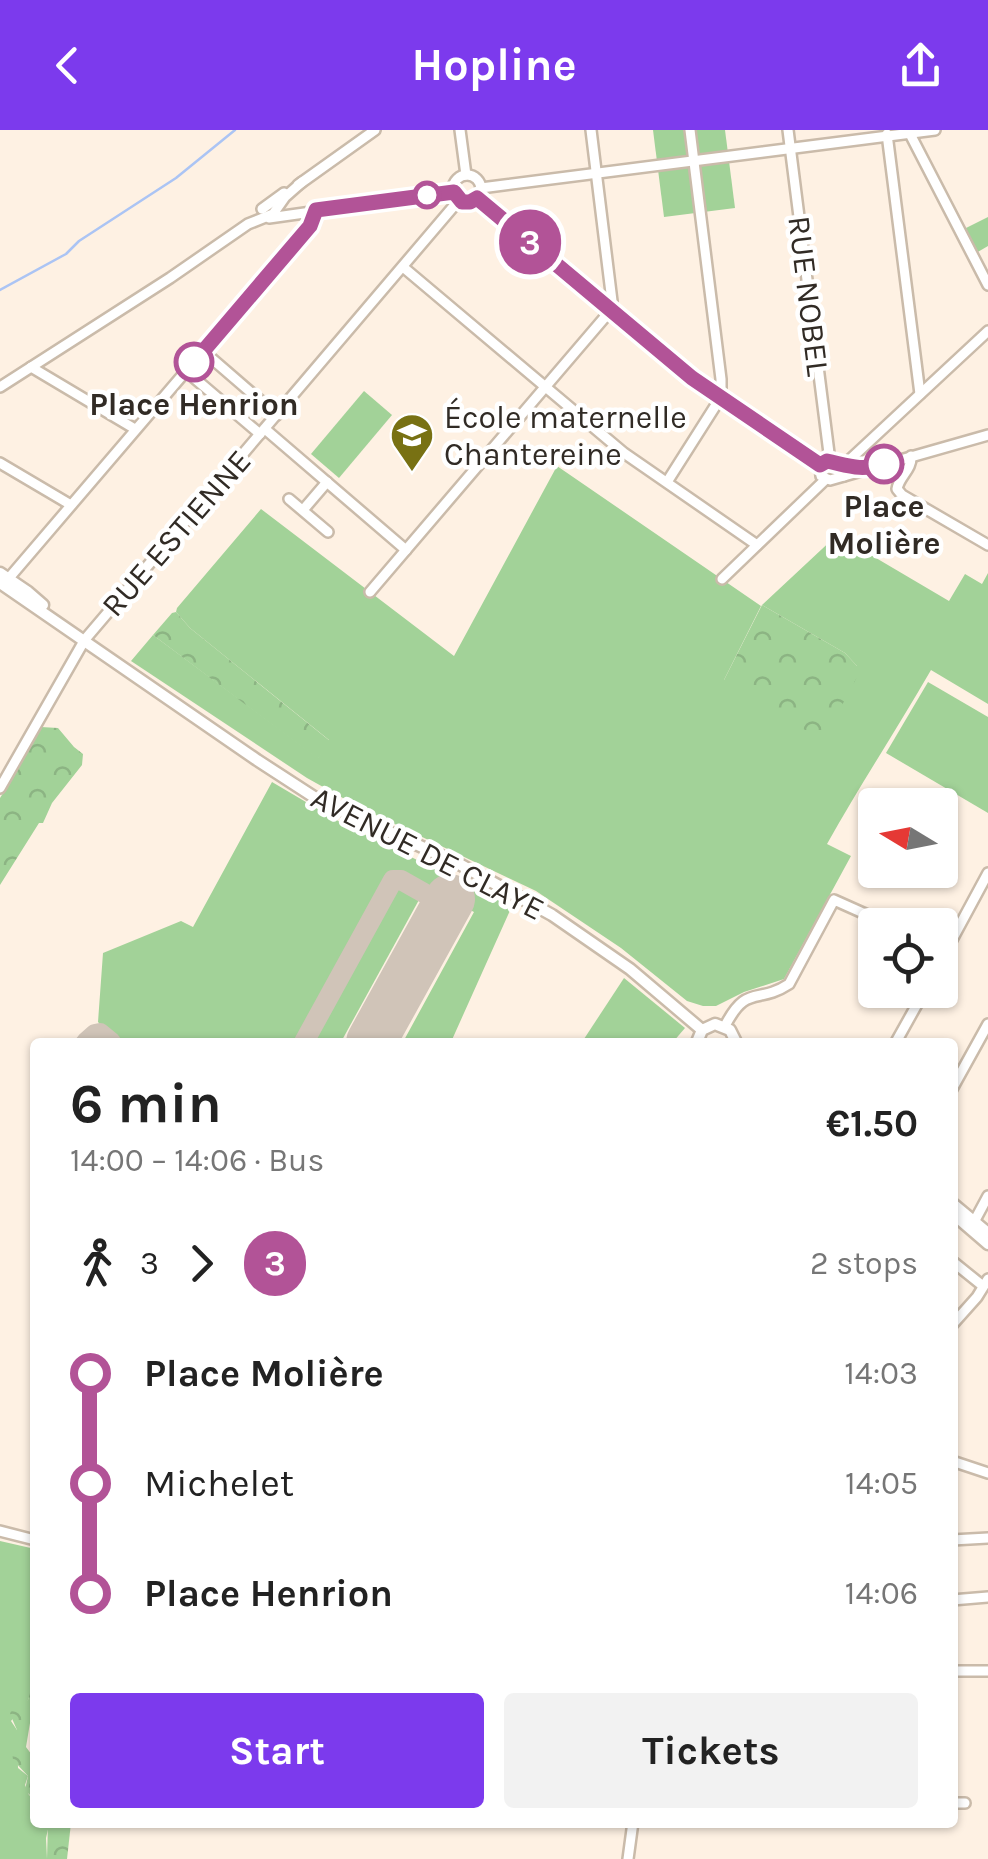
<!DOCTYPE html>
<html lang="en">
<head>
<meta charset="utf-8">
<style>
	body { margin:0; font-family:Karla,sans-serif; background:#f2f2f2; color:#222; height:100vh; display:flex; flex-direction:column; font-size:38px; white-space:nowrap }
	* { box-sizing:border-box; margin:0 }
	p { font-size:32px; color:#767676 }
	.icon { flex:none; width:55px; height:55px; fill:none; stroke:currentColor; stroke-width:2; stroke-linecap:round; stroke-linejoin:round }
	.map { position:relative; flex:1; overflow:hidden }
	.sheet { position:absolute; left:30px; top:908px; width:928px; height:790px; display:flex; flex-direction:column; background:#fff; border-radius:10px; box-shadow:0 2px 8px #0004 }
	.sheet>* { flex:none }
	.badge { padding:0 20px; border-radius:32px; font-size:35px; line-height:65px }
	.needle { width:65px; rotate:280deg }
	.tools { position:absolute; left:858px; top:658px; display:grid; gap:20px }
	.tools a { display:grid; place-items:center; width:100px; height:100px; border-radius:10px; background:#fff; box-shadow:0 2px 8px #0004; font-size:50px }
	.map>.badge { position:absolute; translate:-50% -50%; box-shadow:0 0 0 5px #fff }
	.legs { display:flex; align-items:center; gap:15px; height:110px; padding:0 40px; font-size:32px }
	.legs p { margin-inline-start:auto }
	.summary { display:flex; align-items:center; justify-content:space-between; height:170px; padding:0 40px }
	h1 { font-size:55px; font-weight:700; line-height:75px }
	.primary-button { display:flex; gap:20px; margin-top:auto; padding:20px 40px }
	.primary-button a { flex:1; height:115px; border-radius:10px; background:#7c3aed; color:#fff; font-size:40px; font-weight:700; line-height:115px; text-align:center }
	.primary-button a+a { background:#f2f2f2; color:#222 }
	ul { padding:0 40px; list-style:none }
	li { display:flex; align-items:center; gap:35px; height:110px; font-size:38px }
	li i { display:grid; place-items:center; width:15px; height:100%; margin:0 12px; background:currentColor }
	li i::after { content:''; width:25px; height:25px; margin:-12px; border:8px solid; border-radius:50%; background:#fff }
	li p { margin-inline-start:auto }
	li:first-child i { background:linear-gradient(#0000 50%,currentColor 0) }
	li:last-child i { background:linear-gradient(currentColor 50%,#0000 0) }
	header { display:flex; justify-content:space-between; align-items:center; height:130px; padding:0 40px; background:#7c3aed; color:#fff; font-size:45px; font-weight:700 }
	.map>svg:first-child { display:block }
	.green { fill:#a2d298 }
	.forest { fill:url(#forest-crowns) }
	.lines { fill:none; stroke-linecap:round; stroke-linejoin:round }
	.stream { stroke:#abc4f4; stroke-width:2.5 }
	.taxiway { stroke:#d0c4b8; stroke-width:20 }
	.runway { stroke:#d0c4b8; stroke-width:50 }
	.minor-casing { stroke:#cabbaa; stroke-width:14 }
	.major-casing { stroke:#cabbaa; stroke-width:15 }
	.minor { stroke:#fff; stroke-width:9 }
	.major { stroke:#fff; stroke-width:10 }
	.line-1-casing { stroke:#fff; stroke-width:22 }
	.line-1 { stroke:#b25397; stroke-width:15 }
	.stop-1-dot { fill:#fff; stroke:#b25397; stroke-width:5 }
	.labels { text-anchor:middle; stroke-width:9; stroke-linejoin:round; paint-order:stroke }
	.street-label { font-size:32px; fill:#312b25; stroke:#fff }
	.stop-label { font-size:32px; font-weight:bold; fill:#312b25; stroke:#fff }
	.poi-label { font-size:32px; fill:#312b25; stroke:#fff; text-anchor:start }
</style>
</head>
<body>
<header><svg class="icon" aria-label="back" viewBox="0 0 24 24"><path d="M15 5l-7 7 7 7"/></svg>Hopline<svg class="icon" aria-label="share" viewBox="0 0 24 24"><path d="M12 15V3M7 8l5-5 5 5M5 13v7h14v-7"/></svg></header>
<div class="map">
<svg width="988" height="1729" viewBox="0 0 988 1729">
	<defs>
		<pattern id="forest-crowns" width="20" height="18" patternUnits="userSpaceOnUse" patternTransform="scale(2.5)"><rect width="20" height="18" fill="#a2d298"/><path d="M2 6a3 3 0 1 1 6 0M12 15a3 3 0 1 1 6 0" fill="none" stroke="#8cb483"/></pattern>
	</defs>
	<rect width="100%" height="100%" fill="#fef1e3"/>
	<!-- green -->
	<g class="green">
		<polygon points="653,0 725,0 735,78 664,87"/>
		<polygon points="988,87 988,116 976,123 964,99"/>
		<polygon points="364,261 392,285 339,348 311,324"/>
		<path d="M557,336L761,476L724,550L857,536L845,523L762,475L837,405L949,471L965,444L982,454L988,443V574L931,540C897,599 860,655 827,714L851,726L784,849L744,862L716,876H703L687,871L621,818L536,761L359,677L307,648L131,531L153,505L318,628L329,610L190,498L176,482L177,478L261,379L454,526Z"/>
		<polygon points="928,552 988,587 988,683 886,623"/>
		<polygon points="272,652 345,695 512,776 451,912 403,912 474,782 396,742 385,750 298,912 117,912 98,892 103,823 181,791 193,797"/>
		<polygon points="396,756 420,768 341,912 311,912"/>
		<polygon points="624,848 685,898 673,912 582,912"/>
		<polygon points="0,1411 35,1419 35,1510 31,1538 31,1561 28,1570 11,1591 17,1600 18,1638 28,1646 25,1655 29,1665 35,1670 35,1692 48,1693 49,1695 46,1708 47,1729 0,1729"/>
	</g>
	<!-- forest -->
	<g class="forest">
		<polygon points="762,475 845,523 857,536 857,547 824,609 743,570 741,558 724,550"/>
		<polygon points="176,482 190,498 330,611 318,629 153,505 172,483"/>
		<polygon points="41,597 58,598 74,617 83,624 82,635 52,673 43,693 39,693 0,755 0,668 14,646 18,626 26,611"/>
		<path d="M35,1510V1585L31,1587L26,1617L35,1629V1670L25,1660L28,1646L13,1630L12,1621L17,1600L10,1584L13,1575L28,1570C33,1555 32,1527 35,1510Z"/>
		<polygon points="48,1693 71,1693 67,1729 47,1729"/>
	</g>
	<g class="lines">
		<!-- stream -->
		<polyline class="stream" points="0,160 66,124 79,111 176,48 235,0"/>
		<!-- taxiway -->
		<g class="taxiway">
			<polyline points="86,912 95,904 100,903 111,912"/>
			<polyline points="304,912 393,750 401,750 447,776"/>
		</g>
		<!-- runway -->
		<polyline class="runway" points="371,912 450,769"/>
		<!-- minor casing -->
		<g class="minor-casing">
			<g id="minor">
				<polyline points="460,0 466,45"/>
				<polyline points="788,0 830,331"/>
				<polyline points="909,2 988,155"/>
				<polyline points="887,4 920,264"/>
				<circle cx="467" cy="59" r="14"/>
				<polyline points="298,55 375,0"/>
				<polyline points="481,58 935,0"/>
				<polyline points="477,69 692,248 820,335"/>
				<polyline points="262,79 284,63"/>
				<polyline points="269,88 453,62"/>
				<polyline points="403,137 624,323 757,415"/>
				<polyline points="203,221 277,285"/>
				<polyline points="31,237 135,299"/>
				<polyline points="186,241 260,304"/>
				<polyline points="0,257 170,148 248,94 273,84 285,67 302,52"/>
				<polyline points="265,299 406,420"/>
				<path d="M911,326C912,340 899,346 897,359L902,365L988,415"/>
				<polygon points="827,331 844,335 844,346 830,350 821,346 820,335"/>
				<polyline points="0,333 71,375"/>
				<polyline points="844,335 988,201"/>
				<polyline points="844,346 988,305"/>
				<polyline points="667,352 721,267 721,249 690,0"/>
				<polyline points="289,369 328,402"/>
				<polyline points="303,380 327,352"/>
				<polyline points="9,448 310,96 316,80"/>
				<polyline points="722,449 826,349"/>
				<polyline points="370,462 611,180 612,171 591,0"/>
				<polyline points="87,507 459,70"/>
				<polyline points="0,658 84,511"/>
				<polyline points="940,832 988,743"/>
				<path d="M725,896C747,853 757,875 789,854L834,770L881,791"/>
				<polyline points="896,912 925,860"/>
				<polyline points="952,959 988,894"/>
				<polyline points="974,1092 988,1066"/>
				<polyline points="952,1131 983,1156"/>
				<polyline points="952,1195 977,1167 988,1149"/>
				<polyline points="952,1331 988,1343"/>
				<polyline points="0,1401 35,1410"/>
				<polyline points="952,1410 988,1408"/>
				<polyline points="952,1470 988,1467"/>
				<polyline points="952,1541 988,1541"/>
				<polyline points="952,1673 965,1673"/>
				<polyline points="628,1729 633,1692"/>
			</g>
		</g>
		<!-- major casing -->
		<g class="major-casing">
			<g id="major">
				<polyline points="0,443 28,462 43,475"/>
				<polyline points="0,453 257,630 314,667 461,735 552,785 630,839 702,900"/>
				<polyline points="697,912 702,900 715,894 730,900 736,912"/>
				<polyline points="952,1073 988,1103"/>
				<polyline points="952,1083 988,1114"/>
			</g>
		</g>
		<!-- minor -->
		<use href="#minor" class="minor"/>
		<!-- major -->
		<use href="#major" class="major"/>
	</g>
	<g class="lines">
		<!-- line-1 casing -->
		<g class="line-1-casing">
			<path id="line-1" d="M194,232L310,96L316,80L454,62L462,72H470L477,68L692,248L820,335L827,331C850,336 860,341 884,334"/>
		</g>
		<!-- line-1 -->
		<use href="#line-1" class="line-1"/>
	</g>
	<!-- icons -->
	<defs>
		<g id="school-pin" transform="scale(2.25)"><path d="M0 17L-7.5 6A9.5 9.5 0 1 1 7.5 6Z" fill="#787113" stroke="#fff"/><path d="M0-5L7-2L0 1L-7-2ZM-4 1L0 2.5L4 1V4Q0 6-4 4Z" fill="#fff"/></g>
	</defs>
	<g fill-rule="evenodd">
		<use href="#school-pin" x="412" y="305"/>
	</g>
	<!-- markers -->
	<g class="stop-1-dot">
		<circle cx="427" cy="65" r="12"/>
		<circle cx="194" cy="232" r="18"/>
		<circle cx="884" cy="334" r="18"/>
	</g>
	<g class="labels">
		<!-- street labels -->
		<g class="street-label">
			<text transform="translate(809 166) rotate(83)" y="11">RUE NOBEL</text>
			<text transform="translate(176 403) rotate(-49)" y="11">RUE ESTIENNE</text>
			<text transform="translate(428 723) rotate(27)" y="11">AVENUE DE CLAYE</text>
		</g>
		<!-- stop labels -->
		<g class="stop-label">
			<text x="194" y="285">Place Henrion</text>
			<text x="884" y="387">Place<tspan x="884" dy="37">Molière</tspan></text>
		</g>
		<!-- poi labels -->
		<g class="poi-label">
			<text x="444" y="298">École maternelle<tspan x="444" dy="37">Chantereine</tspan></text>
		</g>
	</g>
</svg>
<div class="tools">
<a><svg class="needle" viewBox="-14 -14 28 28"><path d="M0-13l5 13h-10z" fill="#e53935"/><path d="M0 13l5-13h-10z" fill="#767676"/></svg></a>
<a><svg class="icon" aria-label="locate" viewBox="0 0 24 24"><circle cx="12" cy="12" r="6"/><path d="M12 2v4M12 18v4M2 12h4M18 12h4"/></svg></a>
</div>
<b class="badge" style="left:530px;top:112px;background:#b25397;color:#fff">3</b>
<section class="sheet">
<div class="summary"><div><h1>6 min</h1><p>14:00 – 14:06 · Bus</p></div><b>€1.50</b></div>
<div class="legs"><svg class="icon" aria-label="walk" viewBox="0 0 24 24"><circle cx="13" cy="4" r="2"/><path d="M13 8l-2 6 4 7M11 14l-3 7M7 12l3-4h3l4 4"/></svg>3<svg class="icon" aria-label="forward" viewBox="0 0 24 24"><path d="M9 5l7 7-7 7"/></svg><b class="badge" style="background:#b25397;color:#fff">3</b><p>2 stops</p></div>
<ul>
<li><i style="color:#b25397"></i><b>Place Molière</b><p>14:03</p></li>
<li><i style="color:#b25397"></i><span>Michelet</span><p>14:05</p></li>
<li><i style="color:#b25397"></i><b>Place Henrion</b><p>14:06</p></li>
</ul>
<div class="primary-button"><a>Start</a><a>Tickets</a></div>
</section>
</div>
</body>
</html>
